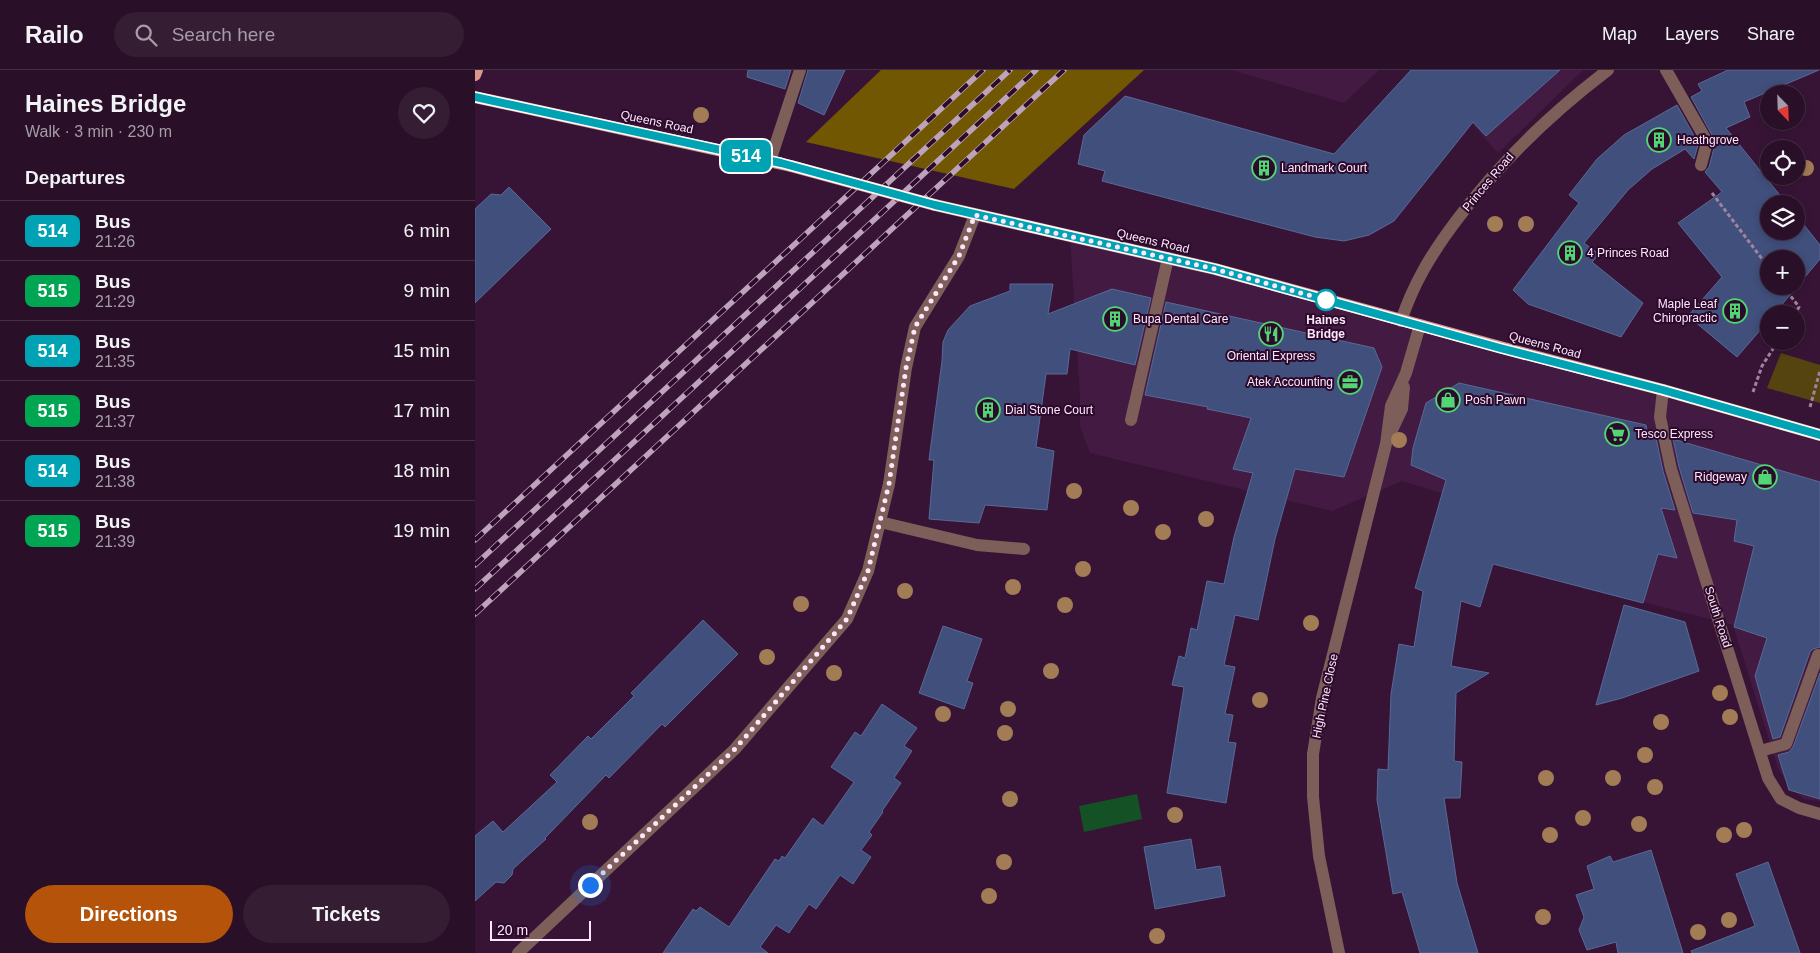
<!DOCTYPE html>
<html lang="en">
<head>
<meta charset="utf-8">
<style>
	body { margin:0; font-family:Arial,sans-serif; background:#351d34; color:#f1f3f6; height:100vh; display:flex; flex-direction:column; font-size:19px; white-space:nowrap }
	* { box-sizing:border-box; margin:0 }
	p { font-size:16px; color:#a59ca8 }
	.icon { flex:none; width:28px; height:28px; fill:none; stroke:currentColor; stroke-width:2; stroke-linecap:round; stroke-linejoin:round }
	.map { position:relative; flex:1; overflow:hidden }
	.side { display:flex; flex-direction:column; background:#290f28; width:475px }
	.side>* { flex:none }
	.badge { padding:0 10px; border-radius:8px; font-size:18px; line-height:32px }
	.needle { width:32px; rotate:157deg }
	.controls { position:absolute; left:1285px; top:15px; display:grid; gap:10px }
	.controls a { display:grid; place-items:center; width:45px; height:45px; border-radius:50%; background:#290f28; box-shadow:0 2px 8px #0003,0 0 0 1px #452f45; font-size:25px }
	.scale { position:absolute; left:15px; bottom:12px; width:101px; box-sizing:border-box; padding-left:5px; border:2px solid #fee7fc; border-top:0; font-size:14px; line-height:18px; white-space:nowrap; color:#fee7fc; -webkit-text-stroke:4px #2c0a2b; paint-order:stroke }
	.you { position:absolute; width:25px; height:25px; margin:-12px; border:4px solid #fff; border-radius:50%; background:#1a73e8; box-shadow:0 0 0 8px #1a73e833 }
	.map>.badge { position:absolute; translate:-50% -50%; box-shadow:0 0 0 2px #fff }
	h2 { padding:0 25px; font-size:19px; line-height:45px }
	.round { display:grid; place-items:center; flex:none; width:52px; height:52px; border-radius:26px; background:#351d34 }
	.headline { display:flex; align-items:center; justify-content:space-between; height:85px; padding:0 25px }
	h1 { font-size:24px; font-weight:600; line-height:38px }
	.action { display:flex; gap:10px; margin-top:auto; padding:10px 25px }
	.action a { flex:1; height:58px; border-radius:30px; background:#b45309; color:#fff; font-size:20px; font-weight:600; line-height:58px; text-align:center }
	.action a+a { background:#351d34; color:#f1f3f6 }
	ul { padding:0; list-style:none }
	li { display:flex; align-items:center; gap:15px; height:60px; padding:0 25px; border-top:1px solid #452f45 }
	li div { flex:1 }
	li b { display:block; font-size:19px }
	li em { font-style:normal }
	li .badge { min-width:55px; font-weight:700; text-align:center }
	header { display:flex; align-items:center; gap:30px; box-sizing:border-box; height:70px; padding:0 25px; background:#290f28; border-bottom:1px solid #452f45 }
	header strong { font-size:24px }
	nav { display:flex; gap:28px; margin-inline-start:auto; font-size:18px }
	.search { width:350px; height:45px; background:#351d34; display:flex; align-items:center; gap:12px; box-sizing:border-box; padding:0 18px; border-radius:28px; color:#a59ca8; font-size:19px }
	main { display:flex; flex:1; min-height:0 }
	.map>svg:first-child { display:block }
	.built { fill:#431b42 }
	.green { fill:#564410 }
	.forest { fill:#715701 }
	.water { fill:#145225 }
	.building { fill:#404f7b; stroke:#596997; fill-rule:evenodd }
	.lines { fill:none; stroke-linecap:round; stroke-linejoin:round }
	.path { stroke:#a0849f; stroke-width:3; stroke-dasharray:4 2.5; stroke-linecap:butt }
	.minor { stroke:#7e5e59; stroke-width:12 }
	.major { stroke:#d9978d; stroke-width:12 }
	.rail-casing { stroke:#bea3bc; stroke-width:5.5 }
	.rail { stroke:#2c0a2b; stroke-width:4; stroke-dasharray:11; stroke-linecap:butt }
	.major-bridge { stroke:#d9978d; stroke-width:12 }
	.tree { fill:#a17c55 }
	.line-casing { stroke:#fff; stroke-width:11 }
	.line { stroke:#00a3b4; stroke-width:8 }
	.walk { stroke:#fee7fc; stroke-width:5; stroke-dasharray:0 9 }
	.stop-dot { fill:#fff; stroke:#00a3b4; stroke-width:2.5 }
	.labels { text-anchor:middle; stroke-width:4; stroke-linejoin:round; paint-order:stroke }
	.street-label { font-size:12px; fill:#fee7fc; stroke:#2c0a2b }
	.poi-label { font-size:12px; fill:#fee7fc; stroke:#2c0a2b; text-anchor:start }
	.stop-label { font-size:12px; font-weight:bold; fill:#fee7fc; stroke:#2c0a2b }
</style>
</head>
<body>
<header>
<strong>Railo</strong>
<div class="search"><svg class="icon" aria-label="search" viewBox="0 0 24 24"><circle cx="10" cy="10" r="6"/><path d="M15 15l6 6"/></svg>Search here</div>
<nav><a>Map</a><a>Layers</a><a>Share</a></nav>
</header>
<main>
<section class="side">
<div class="headline"><div><h1>Haines Bridge</h1><p>Walk · 3 min · 230 m</p></div><a class="round"><svg class="icon" aria-label="heart" viewBox="0 0 24 24"><path d="M12 20l-8-8c-3-5 5-10 8-4 3-6 11-1 8 4z"/></svg></a></div>
<h2>Departures</h2>
<ul>
<li><span class="badge" style="background:#00a3b4;color:#fff">514</span><div><b>Bus</b><p>21:26</p></div><em>6 min</em></li>
<li><span class="badge" style="background:#00a651;color:#fff">515</span><div><b>Bus</b><p>21:29</p></div><em>9 min</em></li>
<li><span class="badge" style="background:#00a3b4;color:#fff">514</span><div><b>Bus</b><p>21:35</p></div><em>15 min</em></li>
<li><span class="badge" style="background:#00a651;color:#fff">515</span><div><b>Bus</b><p>21:37</p></div><em>17 min</em></li>
<li><span class="badge" style="background:#00a3b4;color:#fff">514</span><div><b>Bus</b><p>21:38</p></div><em>18 min</em></li>
<li><span class="badge" style="background:#00a651;color:#fff">515</span><div><b>Bus</b><p>21:39</p></div><em>19 min</em></li>
</ul>
<div class="action"><a>Directions</a><a>Tickets</a></div>
</section>
<div class="map">
<svg width="1345" height="883" viewBox="0 0 1345 883">
	<rect width="100%" height="100%" fill="#371436"/>
	<!-- built -->
	<g class="built">
		<polygon points="757,0 904,0 869,33"/>
		<polygon points="949,0 1108,0 1023,83"/>
		<polygon points="595,166 926,251 1345,372 1345,731 1329,729 1315,718 1303,698 1258,555 1067,506 1015,438 927,411 857,441 615,383 605,357 605,327"/>
	</g>
	<!-- green -->
	<polygon class="green" points="1306,283 1345,295 1345,333 1292,318"/>
	<!-- forest -->
	<polygon class="forest" points="406,0 669,0 539,119 331,72"/>
	<!-- water -->
	<polygon class="water" points="662,724 667,749 609,762 604,736"/>
	<!-- building -->
	<g class="building">
		<polygon points="273,0 316,0 310,19 272,7"/>
		<polygon points="333,0 370,0 349,45 323,33"/>
		<polygon points="936,0 1085,0 1011,66 998,52 919,151 894,165 869,171 840,167 627,111 630,101 603,94 609,65 650,26 859,84"/>
		<path d="M1253,0H1344L1269,32L1275,47L1251,58L1312,134H1294V161H1321V145L1345,175V189L1299,244H1294V250L1262,287L1213,246L1247,207L1203,153L1247,122L1230,102L1234,97L1239,78L1238,67L1216,27L1227,21L1223,14ZM1294,189H1321V216H1294Z"/>
		<polygon points="1202,35 1222,71 1223,75 1219,89 1210,79 1177,99 1153,120 1109,173 1124,184 1117,192 1168,233 1146,267 1053,234 1038,220 1104,133 1094,125 1122,89 1149,65"/>
		<polygon points="34,117 76,159 0,233 0,139 16,124 26,125"/>
		<polygon points="535,214 578,214 573,244 637,219 676,228 660,295 595,279 592,304 571,304 561,377 579,381 572,440 510,435 504,453 454,449 459,390 454,390 467,291 468,272 473,260 495,236 535,221"/>
		<polygon points="691,232 899,278 907,297 869,407 820,399 800,469 783,550 760,545 749,595 760,597 750,644 758,645 753,672 761,673 751,733 692,723 709,617 697,615 704,586 710,588 716,558 722,560 732,511 749,514 759,467 778,403 758,399 776,348 732,339 733,337 670,325"/>
		<polygon points="984,313 1171,355 1172,361 1180,363 1188,401 1200,440 1186,438 1202,488 1183,484 1168,533 1018,494 1005,537 986,531 976,596 1014,603 981,623 979,691 987,692 985,728 969,728 982,813 1003,883 945,883 927,822 918,824 902,730 903,699 913,700 916,624 924,574 939,577 948,521 940,518 971,410 936,395 938,378 951,333"/>
		<polygon points="1198,369 1345,412 1345,577 1338,579 1335,582 1305,667 1298,669 1280,606 1292,568 1259,557 1279,476 1259,471 1262,450 1218,443 1204,397"/>
		<polygon points="1149,535 1210,552 1224,601 1147,628 1121,635"/>
		<polygon points="228,550 263,584 190,657 187,654 134,708 131,705 70,768 71,769 38,799 37,805 29,813 21,812 0,831 0,766 18,751 28,762 82,712 75,705 113,666 116,669 159,626 156,623"/>
		<polygon points="468,556 507,569 492,611 498,613 489,639 444,623"/>
		<polygon points="1345,603 1345,729 1314,720 1303,685 1314,682 1318,677"/>
		<polygon points="407,634 442,658 429,676 437,681 419,708 426,713 407,741 408,742 394,762 397,765 386,780 396,787 378,814 365,805 341,839 334,834 314,863 301,855 285,877 293,883 188,883 218,839 221,841 225,837 254,857 300,789 304,791 307,786 310,788 338,748 348,756 379,712 356,697 380,662 386,666"/>
		<polygon points="716,769 721,800 745,796 750,826 680,839 669,777"/>
		<polygon points="1176,780 1208,883 1143,883 1141,872 1112,880 1104,860 1109,847 1101,825 1119,819 1112,796 1135,786 1138,792"/>
		<polygon points="1293,792 1325,883 1217,883 1216,881 1280,856 1261,804"/>
	</g>
	<g class="lines">
		<!-- path -->
		<g class="path">
			<polyline points="1237,123 1294,198"/>
			<polyline points="1308,216 1324,237 1320,244"/>
			<polyline points="1278,322 1287,296 1303,271"/>
			<polyline points="1335,337 1345,301"/>
		</g>
		<!-- minor -->
		<g class="minor">
			<polyline points="1191,0 1230,68 1231,76 1226,95"/>
			<polyline points="295,91 325,0"/>
			<path d="M926,251C939,212 957,183 981,151C1025,92 1075,44 1133,0"/>
			<polyline points="1188,320 1185,347 1196,399 1293,708 1306,729 1324,738 1345,744"/>
			<polyline points="656,350 693,188"/>
			<polyline points="917,360 927,339 929,317"/>
			<polyline points="405,452 502,475 549,479"/>
			<polyline points="1285,681 1311,674 1343,585"/>
			<polyline points="43,883 260,679 372,549 393,501 414,414 431,298 440,257 484,186 500,145"/>
			<polyline points="864,883 844,786 838,727 838,684 847,628 911,374 916,336 931,303 945,255"/>
		</g>
		<!-- major -->
		<g class="major">
			<polyline points="0,5 2,0"/>
			<polyline points="0,27 316,96"/>
			<polyline points="460,135 740,199 1025,277 1188,320 1345,365"/>
		</g>
		<!-- rail casing -->
		<g class="rail-casing">
			<g id="rail">
				<polyline points="0,470 508,0"/>
				<polyline points="0,495 535,0"/>
				<polyline points="0,519 561,0"/>
				<polyline points="0,544 589,0"/>
			</g>
		</g>
		<!-- rail -->
		<use href="#rail" class="rail"/>
		<!-- major-bridge -->
		<polyline class="major-bridge" points="316,96 460,135"/>
	</g>
	<!-- trees -->
	<g class="tree">
		<circle cx="226" cy="45" r="8"/>
		<circle cx="1331" cy="98" r="8"/>
		<circle cx="1020" cy="154" r="8"/>
		<circle cx="1051" cy="154" r="8"/>
		<circle cx="924" cy="370" r="8"/>
		<circle cx="599" cy="421" r="8"/>
		<circle cx="656" cy="438" r="8"/>
		<circle cx="731" cy="449" r="8"/>
		<circle cx="688" cy="462" r="8"/>
		<circle cx="608" cy="499" r="8"/>
		<circle cx="538" cy="517" r="8"/>
		<circle cx="430" cy="521" r="8"/>
		<circle cx="326" cy="534" r="8"/>
		<circle cx="590" cy="535" r="8"/>
		<circle cx="836" cy="553" r="8"/>
		<circle cx="292" cy="587" r="8"/>
		<circle cx="576" cy="601" r="8"/>
		<circle cx="359" cy="603" r="8"/>
		<circle cx="1245" cy="623" r="8"/>
		<circle cx="785" cy="630" r="8"/>
		<circle cx="533" cy="639" r="8"/>
		<circle cx="468" cy="644" r="8"/>
		<circle cx="1255" cy="647" r="8"/>
		<circle cx="1186" cy="652" r="8"/>
		<circle cx="530" cy="663" r="8"/>
		<circle cx="1170" cy="685" r="8"/>
		<circle cx="1071" cy="708" r="8"/>
		<circle cx="1138" cy="708" r="8"/>
		<circle cx="1180" cy="717" r="8"/>
		<circle cx="535" cy="729" r="8"/>
		<circle cx="700" cy="745" r="8"/>
		<circle cx="1108" cy="748" r="8"/>
		<circle cx="115" cy="752" r="8"/>
		<circle cx="1164" cy="754" r="8"/>
		<circle cx="1269" cy="760" r="8"/>
		<circle cx="1075" cy="765" r="8"/>
		<circle cx="1249" cy="765" r="8"/>
		<circle cx="529" cy="792" r="8"/>
		<circle cx="514" cy="826" r="8"/>
		<circle cx="1068" cy="847" r="8"/>
		<circle cx="1254" cy="850" r="8"/>
		<circle cx="1223" cy="862" r="8"/>
		<circle cx="682" cy="866" r="8"/>
	</g>
	<g class="lines">
		<!-- line casing -->
		<g class="line-casing">
			<polyline id="line" points="0,27 306,93 460,135 740,199 1025,278 1188,320 1345,365"/>
		</g>
		<!-- line -->
		<use href="#line" class="line"/>
		<!-- walk -->
		<polyline class="walk" points="115,815 260,679 372,549 393,501 414,414 431,298 440,257 484,186 500,145 740,199 851,230"/>
	</g>
	<!-- icons -->
	<defs>
		<g id="building-ring" transform="scale(1.25)"><circle r="9.5" fill="#2c0a2b" stroke="#52d673" stroke-width="1.5"/><path d="M-4-6H4V6H1V3H-1V6H-4ZM-2.5-4.3h1.7v1.8h-1.7ZM.8-4.3h1.7v1.8H.8ZM-2.5-1h1.7V.8h-1.7ZM.8-1h1.7V.8H.8Z" fill="#52d673"/></g>
		<g id="restaurant-ring" transform="scale(1.25)"><circle r="9.5" fill="#2c0a2b" stroke="#52d673" stroke-width="1.5"/><path d="M-5-6h1v4h1v-4h1v4h1v-4h1v5L-1.5 .5V6h-2V.5L-5-1ZM5-6V6H3V1.5H1.5Q1.5-4 5-6Z" fill="#52d673"/></g>
		<g id="office-ring" transform="scale(1.25)"><circle r="9.5" fill="#2c0a2b" stroke="#52d673" stroke-width="1.5"/><path d="M-6-3h4V-5.5h4V-3h4V5H-6ZM-1-4.5V-3h2v-1.5ZM-6 0V1H6V0Z" fill="#52d673"/></g>
		<g id="shop-ring" transform="scale(1.25)"><circle r="9.5" fill="#2c0a2b" stroke="#52d673" stroke-width="1.5"/><path d="M-5-2.5h2.3a2.7 3.5 0 0 1 5.4 0H5L5.5 6h-11ZM-1.5-2.5h3a1.5 2.3 0 0 0-3 0Z" fill="#52d673"/></g>
		<g id="supermarket-ring" transform="scale(1.25)"><circle r="9.5" fill="#2c0a2b" stroke="#52d673" stroke-width="1.5"/><path d="M-6-5.5h2.5l.6 2H6L4.5 2H-2.5L-4.4-4H-6ZM-1.5 3.2a1.3 1.3 0 1 0 .1 0ZM3 3.2a1.3 1.3 0 1 0 .1 0Z" fill="#52d673"/></g>
	</defs>
	<g fill-rule="evenodd">
		<use href="#building-ring" x="1184" y="70"/>
		<use href="#building-ring" x="789" y="98"/>
		<use href="#building-ring" x="1095" y="183"/>
		<use href="#building-ring" x="1260" y="241"/>
		<use href="#building-ring" x="640" y="249"/>
		<use href="#restaurant-ring" x="796" y="264"/>
		<use href="#office-ring" x="875" y="312"/>
		<use href="#shop-ring" x="973" y="330"/>
		<use href="#building-ring" x="513" y="340"/>
		<use href="#supermarket-ring" x="1142" y="364"/>
		<use href="#shop-ring" x="1290" y="407"/>
	</g>
	<!-- markers -->
	<circle class="stop-dot" cx="851" cy="230" r="10"/>
	<g class="labels">
		<!-- street labels -->
		<g class="street-label">
			<text transform="translate(182 52) rotate(12)" y="4">Queens Road</text>
			<text transform="translate(1013 112) rotate(-50)" y="4">Princes Road</text>
			<text transform="translate(678 171) rotate(13)" y="4">Queens Road</text>
			<text transform="translate(1070 275) rotate(15)" y="4">Queens Road</text>
			<text transform="translate(1243 547) rotate(72)" y="4">South Road</text>
			<text transform="translate(850 626) rotate(-78)" y="4">High Pine Close</text>
		</g>
		<!-- poi labels -->
		<g class="poi-label">
			<text x="1202" y="74">Heathgrove</text>
			<text x="806" y="102">Landmark Court</text>
			<text x="1112" y="187">4 Princes Road</text>
			<text x="1242" y="238" text-anchor="end">Maple Leaf<tspan x="1242" dy="14">Chiropractic</tspan></text>
			<text x="658" y="253">Bupa Dental Care</text>
			<text x="796" y="290" text-anchor="middle">Oriental Express</text>
			<text x="858" y="316" text-anchor="end">Atek Accounting</text>
			<text x="990" y="334">Posh Pawn</text>
			<text x="530" y="344">Dial Stone Court</text>
			<text x="1160" y="368">Tesco Express</text>
			<text x="1272" y="411" text-anchor="end">Ridgeway</text>
		</g>
		<!-- stop labels -->
		<g class="stop-label">
			<text x="851" y="254">Haines<tspan x="851" dy="14">Bridge</tspan></text>
		</g>
	</g>
</svg>
<div class="controls">
<a><svg class="needle" viewBox="-14 -14 28 28"><path d="M0-13l5 13h-10z" fill="#e53935"/><path d="M0 13l5-13h-10z" fill="#a59ca8"/></svg></a>
<a><svg class="icon" aria-label="locate" viewBox="0 0 24 24"><circle cx="12" cy="12" r="6"/><path d="M12 2v4M12 18v4M2 12h4M18 12h4"/></svg></a>
<a><svg class="icon" aria-label="layers" viewBox="0 0 24 24"><path d="M12 4l9 5-9 5-9-5zM3 14l9 5 9-5"/></svg></a>
<a>+</a>
<a>−</a>
</div>
<div class="scale">20 m</div>
<div class="you" style="left:115px;top:815px"></div>
<b class="badge" style="left:271px;top:86px;background:#00a3b4;color:#fff">514</b>
</div>
</main>
</body>
</html>
